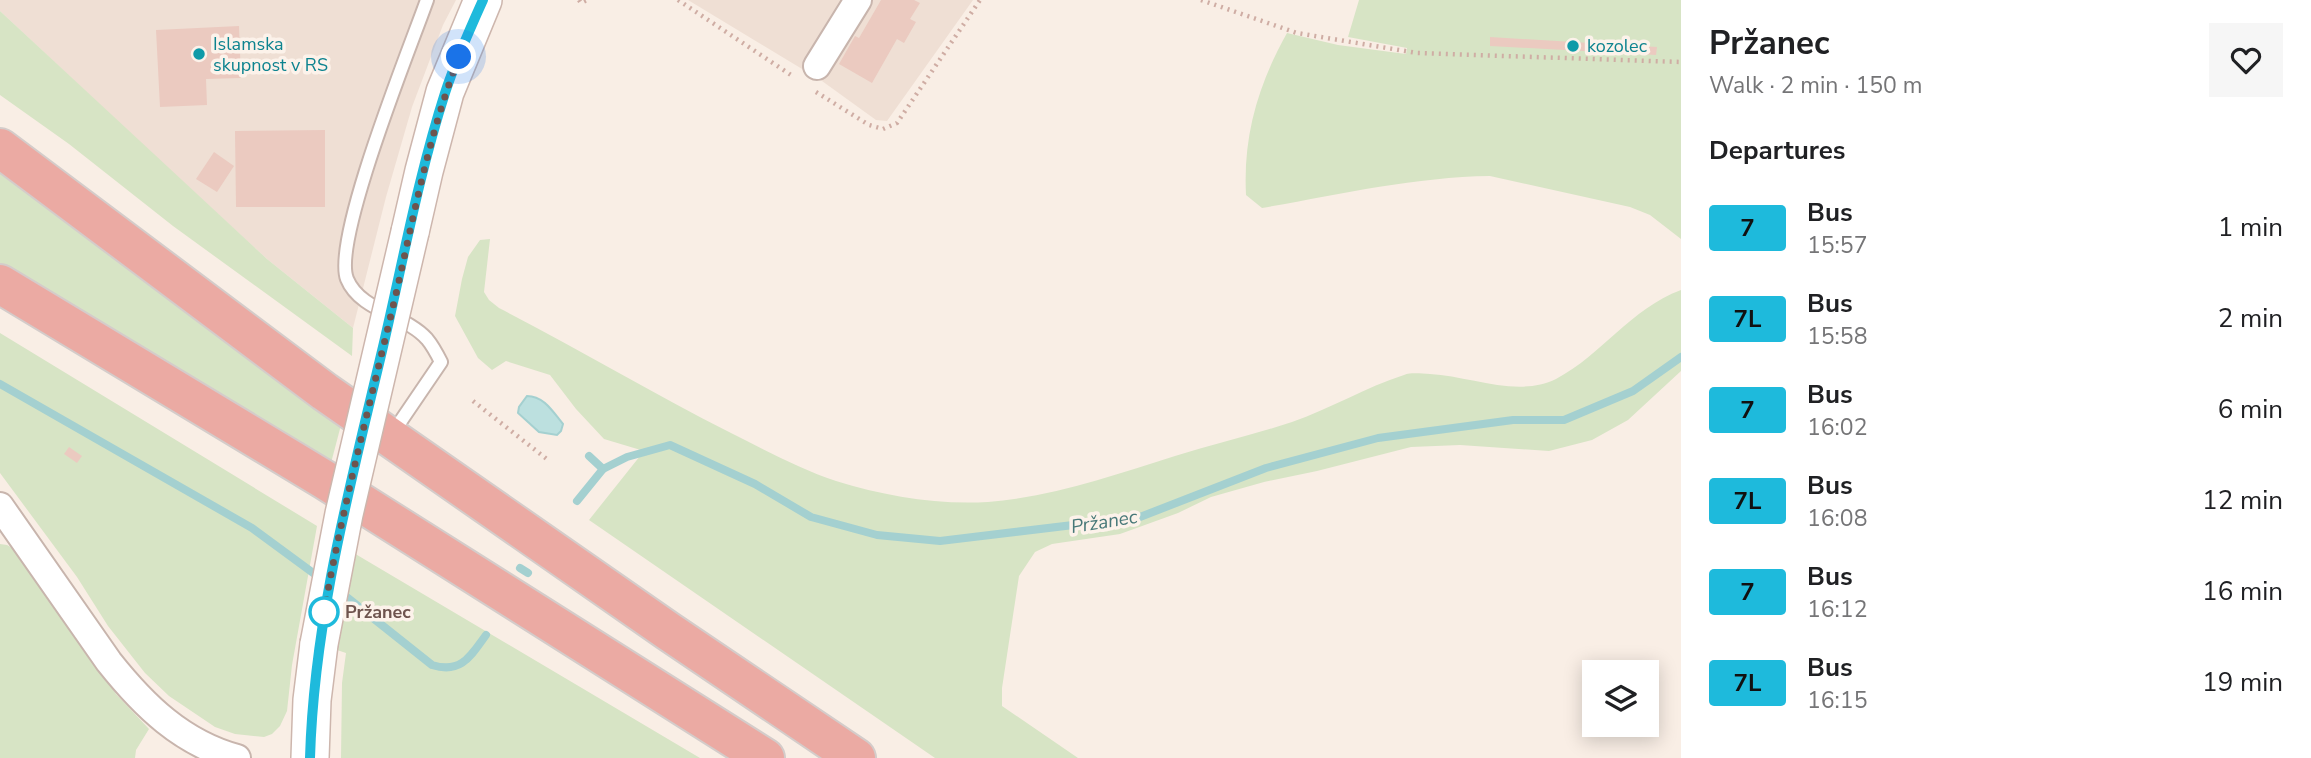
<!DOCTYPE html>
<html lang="en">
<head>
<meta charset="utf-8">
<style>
	body { margin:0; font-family:"Nunito Sans",sans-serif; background:#f6f6f6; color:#202124; height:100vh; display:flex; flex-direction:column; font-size:26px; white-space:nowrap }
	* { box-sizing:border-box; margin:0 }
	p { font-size:23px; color:#757577 }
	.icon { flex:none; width:38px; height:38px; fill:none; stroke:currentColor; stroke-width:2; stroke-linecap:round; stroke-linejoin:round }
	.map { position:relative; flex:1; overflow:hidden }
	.sheet { display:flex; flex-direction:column; background:#fff; width:630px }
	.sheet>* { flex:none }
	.badge { padding:0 14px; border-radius:5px; font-size:24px; line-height:46px }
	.fabs { position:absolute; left:1582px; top:660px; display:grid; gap:14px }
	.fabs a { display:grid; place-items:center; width:77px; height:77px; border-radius:0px; background:#fff; box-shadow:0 4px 18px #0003; font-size:35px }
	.you { position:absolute; width:35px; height:35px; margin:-18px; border:5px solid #fff; border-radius:50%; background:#1a73e8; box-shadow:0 0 0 10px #1a73e833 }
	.map>.badge { position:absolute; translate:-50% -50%; box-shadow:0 0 0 4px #fff }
	h2 { padding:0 28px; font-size:26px; line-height:63px }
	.round { display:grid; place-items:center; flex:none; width:74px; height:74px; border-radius:0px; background:#f6f6f6 }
	.headline { display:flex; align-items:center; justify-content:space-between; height:119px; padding:0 28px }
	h1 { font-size:33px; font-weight:700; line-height:52px }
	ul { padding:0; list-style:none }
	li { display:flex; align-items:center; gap:21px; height:91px; padding:0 28px }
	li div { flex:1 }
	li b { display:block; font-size:26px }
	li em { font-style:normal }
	li .badge { min-width:77px; font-weight:700; text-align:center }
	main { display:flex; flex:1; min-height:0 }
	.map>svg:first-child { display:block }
	.residential { fill:#efdfd4 }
	.green { fill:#d7e4c5 }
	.water { fill:#bce0df; stroke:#a4d0d0; stroke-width:2 }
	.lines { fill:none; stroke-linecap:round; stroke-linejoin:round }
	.stream { stroke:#a4d0d0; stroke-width:8 }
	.building { fill:#ebcac0 }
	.lane-casing { stroke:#c8b5ad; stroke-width:16 }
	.street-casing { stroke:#c8b5ad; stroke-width:30 }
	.secondary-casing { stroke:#cdb6ad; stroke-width:40 }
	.highway-casing { stroke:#d4ccca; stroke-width:42 }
	.path { stroke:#cfada4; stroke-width:4.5; stroke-dasharray:2 5; stroke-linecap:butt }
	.lane { stroke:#fff; stroke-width:12 }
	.street { stroke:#fff; stroke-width:26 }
	.secondary { stroke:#fff; stroke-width:37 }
	.highway { stroke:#ebaaa3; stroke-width:38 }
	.secondary-bridge-casing { stroke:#cdb6ad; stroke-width:40; stroke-linecap:butt }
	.secondary-bridge { stroke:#fff; stroke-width:37 }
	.line-casing { stroke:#fff; stroke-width:16 }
	.line { stroke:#1ebadc; stroke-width:10 }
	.walk { stroke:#6e544e; stroke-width:7; stroke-dasharray:0 12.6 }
	.culture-dot { fill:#0f9aa8; stroke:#fcf2ea; stroke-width:2.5 }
	.stop-dot { fill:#fff; stroke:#1ebadc; stroke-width:3.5 }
	.labels { text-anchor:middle; stroke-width:7; stroke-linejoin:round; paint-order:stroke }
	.culture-label { font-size:18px; fill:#0d838f; stroke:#fcf2ea; text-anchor:start }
	.stop-label { font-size:18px; font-weight:bold; fill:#6e544e; stroke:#fcf2ea; text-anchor:start }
	.water-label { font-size:19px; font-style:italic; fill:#477878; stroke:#fcf2ea }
</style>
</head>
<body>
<main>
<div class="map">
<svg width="1681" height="758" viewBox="0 0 1681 758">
	<rect width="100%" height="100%" fill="#f9eee5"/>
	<!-- residential -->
	<g class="residential">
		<polygon points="0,0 456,0 443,25 412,107 386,197 353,328 267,259 155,156 0,11"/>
		<polygon points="688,0 973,0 887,121 876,120 822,81"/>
	</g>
	<!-- green -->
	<g class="green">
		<path d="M1359,0H1681V239L1650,215L1630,207L1490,176C1414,177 1337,195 1262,208L1246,195C1243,136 1258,85 1287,33L1338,45L1406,54L1407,48L1348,37Z"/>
		<polygon points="0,11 267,259 353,328 352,356 173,226 69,144 0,95"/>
		<polygon points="0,170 341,425 331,463 0,263"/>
		<path d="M490,239L484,292L489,300L499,308C577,348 652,393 731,433C765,450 800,469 836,481C885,496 936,505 988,502C1052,497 1114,475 1175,456C1214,444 1253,435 1292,422C1330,409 1366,387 1404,375C1412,372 1422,374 1430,374C1470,376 1518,398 1556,379C1603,354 1630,309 1681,290V371L1628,420L1592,440L1549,451L1460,445L1411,447L1317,471L1264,482L1211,497L1178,513L1120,534L1052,544L1035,552L1019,576L1002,688V706L1078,758H935L589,520L644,451L604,439L576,409L550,375L506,361L492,370L478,358L455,316L462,279L468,257L480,240Z"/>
		<polygon points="0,333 317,526 292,665 287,711 280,726 272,734 264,737 235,734 215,727 169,696 145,673 108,626 77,577 0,473"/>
		<polygon points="0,544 7,545 19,552 116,694 149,729 136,750 135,758 0,758"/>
		<polygon points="347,549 700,758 341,758 342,683 346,653 334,649"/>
	</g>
	<!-- water -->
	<path class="water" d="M527,396C544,396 553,412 563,424L561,431L557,435L539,432L518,413L519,407Z"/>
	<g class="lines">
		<!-- stream -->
		<g class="stream">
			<polyline points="0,384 252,528 320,578"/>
			<polyline points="589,456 603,469"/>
			<polyline points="577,501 603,469 627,457 670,445 755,484 811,517 877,535 940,541 1140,517 1266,468 1378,438 1513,420 1564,420 1633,391 1681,357"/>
			<polyline points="520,568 528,573"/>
			<path d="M339,591L432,665C461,674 470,657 486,635"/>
		</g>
	</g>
	<!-- building -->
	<g class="building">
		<polygon points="881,0 914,0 920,3 910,19 916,22 904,43 897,39 872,83 839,64 855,36 859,38"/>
		<polygon points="239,26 241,78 206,79 207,105 160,107 156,30"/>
		<polygon points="1490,37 1657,47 1656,55 1490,46"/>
		<polygon points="325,130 325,207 236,207 235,131"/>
		<polygon points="214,152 234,166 217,192 196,179"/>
		<polygon points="69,447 82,456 77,463 64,454"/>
	</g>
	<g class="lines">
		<!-- lane casing -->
		<g class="lane-casing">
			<path id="lane" d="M392,434L441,362C437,354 432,345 427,339C406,315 360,311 347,279C332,240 410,48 427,0"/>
		</g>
		<!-- street casing -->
		<g class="street-casing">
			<g id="street">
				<polyline points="817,66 858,0"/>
				<path d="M0,506L109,662C144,706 182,743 237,758"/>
			</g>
		</g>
		<!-- secondary casing -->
		<g class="secondary-casing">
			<g id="secondary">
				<polyline points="410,232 424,171 445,92 483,0"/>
				<polyline points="310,758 312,700 319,644"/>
			</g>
		</g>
		<!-- highway casing -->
		<g class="highway-casing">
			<g id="highway">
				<polyline points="0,148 325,392 668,631 856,758"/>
				<polyline points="0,284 325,480 765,758"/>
			</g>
		</g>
		<!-- path -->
		<g class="path">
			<polyline points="579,0 581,3 587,0"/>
			<polyline points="678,0 794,77"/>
			<polyline points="1201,0 1297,33 1417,53 1681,62"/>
			<polyline points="816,92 869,125 883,129 897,123 980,0"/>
			<polyline points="473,401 548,460"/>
		</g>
		<!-- lane -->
		<use href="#lane" class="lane"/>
		<!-- street -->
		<use href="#street" class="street"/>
		<!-- secondary -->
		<use href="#secondary" class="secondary"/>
		<!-- highway -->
		<use href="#highway" class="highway"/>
		<!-- secondary-bridge casing -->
		<g class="secondary-bridge-casing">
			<polyline id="secondary-bridge" points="319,644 344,514 410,232"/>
		</g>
		<!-- secondary-bridge -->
		<use href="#secondary-bridge" class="secondary-bridge"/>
	</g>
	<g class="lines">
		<!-- line casing -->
		<g class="line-casing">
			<path id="line" d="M310,758C314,620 350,486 382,351C402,266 418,177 445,93C455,62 469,31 483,0"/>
		</g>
		<!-- line -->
		<use href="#line" class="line"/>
		<!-- walk -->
		<path class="walk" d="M324,612C343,505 371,400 396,294C414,215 429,134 459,57"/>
	</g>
	<!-- markers -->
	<g class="culture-dot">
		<circle cx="1573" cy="46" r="7"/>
		<circle cx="199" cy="54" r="7"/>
	</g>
	<circle class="stop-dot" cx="324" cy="612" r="14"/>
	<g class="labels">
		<!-- culture labels -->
		<g class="culture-label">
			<text x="213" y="50">Islamska<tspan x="213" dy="21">skupnost v RS</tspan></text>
			<text x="1587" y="52">kozolec</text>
		</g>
		<!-- stop labels -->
		<g class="stop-label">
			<text x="345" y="618">Pržanec</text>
		</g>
		<!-- water labels -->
		<g class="water-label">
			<text transform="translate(1104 521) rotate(-9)" y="7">Pržanec</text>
		</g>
	</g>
</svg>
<div class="fabs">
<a><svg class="icon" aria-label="layers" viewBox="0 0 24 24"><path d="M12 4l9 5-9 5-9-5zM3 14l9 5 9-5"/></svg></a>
</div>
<div class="you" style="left:459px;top:57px"></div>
</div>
<section class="sheet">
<div class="headline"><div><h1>Pržanec</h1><p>Walk · 2 min · 150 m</p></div><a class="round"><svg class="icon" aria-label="heart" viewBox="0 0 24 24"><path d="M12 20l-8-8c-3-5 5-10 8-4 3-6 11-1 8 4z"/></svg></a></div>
<h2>Departures</h2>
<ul>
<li><span class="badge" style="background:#1ebadc;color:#111">7</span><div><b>Bus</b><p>15:57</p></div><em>1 min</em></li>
<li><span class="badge" style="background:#1ebadc;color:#111">7L</span><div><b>Bus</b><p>15:58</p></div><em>2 min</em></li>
<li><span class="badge" style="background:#1ebadc;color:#111">7</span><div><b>Bus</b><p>16:02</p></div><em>6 min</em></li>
<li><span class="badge" style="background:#1ebadc;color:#111">7L</span><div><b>Bus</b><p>16:08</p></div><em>12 min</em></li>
<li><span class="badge" style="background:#1ebadc;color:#111">7</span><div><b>Bus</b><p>16:12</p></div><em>16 min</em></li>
<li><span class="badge" style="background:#1ebadc;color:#111">7L</span><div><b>Bus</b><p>16:15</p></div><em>19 min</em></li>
</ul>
</section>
</main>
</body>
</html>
